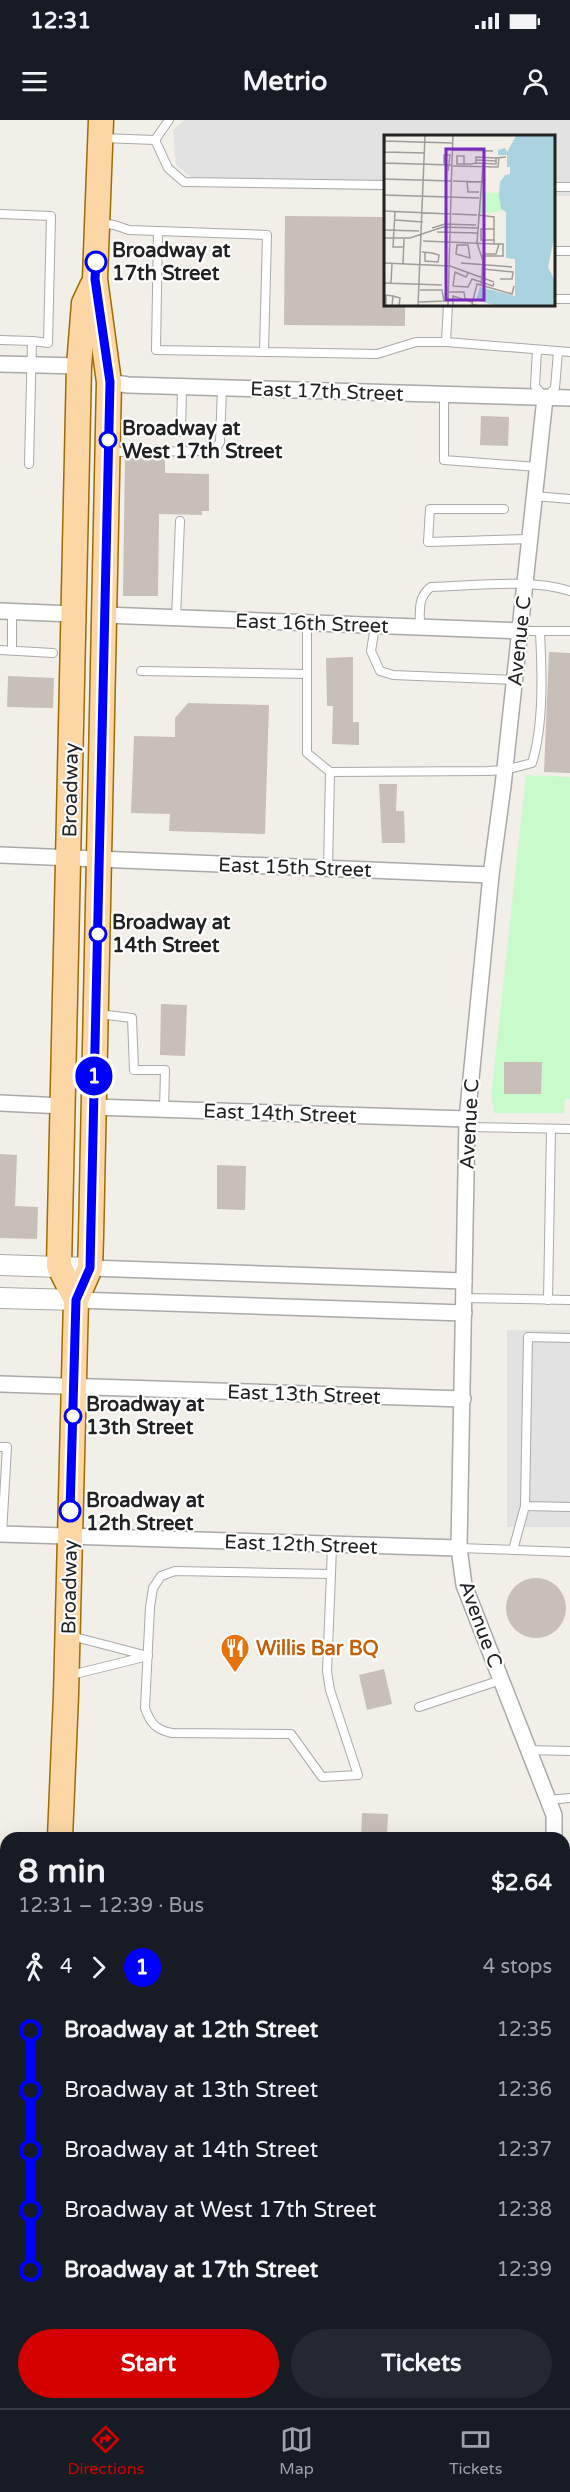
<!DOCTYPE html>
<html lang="en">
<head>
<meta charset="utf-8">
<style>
	body { margin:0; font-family:"Varela Round",sans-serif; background:#242831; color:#f1f3f6; height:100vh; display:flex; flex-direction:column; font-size:22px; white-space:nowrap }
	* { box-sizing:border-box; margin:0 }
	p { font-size:20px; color:#9ea1a6 }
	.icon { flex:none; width:33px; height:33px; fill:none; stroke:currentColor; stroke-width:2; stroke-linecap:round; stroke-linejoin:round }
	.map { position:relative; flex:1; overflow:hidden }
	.drawer { position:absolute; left:0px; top:1712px; width:570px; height:578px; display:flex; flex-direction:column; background:#171b24; border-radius:18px 18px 0 0; box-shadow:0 6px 24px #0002 }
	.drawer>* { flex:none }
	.badge { padding:0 12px; border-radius:20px; font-size:21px; line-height:39px }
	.map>.badge { position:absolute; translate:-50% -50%; box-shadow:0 0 0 3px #fff }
	.legs { display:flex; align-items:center; gap:9px; height:66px; padding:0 18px; font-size:20px }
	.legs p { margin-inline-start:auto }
	.headline { display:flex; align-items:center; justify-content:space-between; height:102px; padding:0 18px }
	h1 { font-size:33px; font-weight:700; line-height:45px }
	.primary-button { display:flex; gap:12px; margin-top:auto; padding:12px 18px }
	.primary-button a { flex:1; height:69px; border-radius:36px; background:#d40000; color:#fff; font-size:24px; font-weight:700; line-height:69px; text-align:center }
	.primary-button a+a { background:#242831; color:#f1f3f6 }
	ul { padding:0 18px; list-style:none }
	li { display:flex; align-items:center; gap:21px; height:60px; font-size:22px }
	li i { display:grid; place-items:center; width:9px; height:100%; margin:0 8px; background:currentColor }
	li i::after { content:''; width:15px; height:15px; margin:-8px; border:4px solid; border-radius:50%; background:#171b24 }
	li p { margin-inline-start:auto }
	li:first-child i { background:linear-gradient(#0000 50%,currentColor 0) }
	li:last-child i { background:linear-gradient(currentColor 50%,#0000 0) }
	.status { display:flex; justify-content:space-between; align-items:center; height:42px; padding:0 30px; background:#171b24; direction:ltr }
	.status svg { height:16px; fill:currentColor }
	header { display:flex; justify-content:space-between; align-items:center; height:78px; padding:0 18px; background:#171b24; font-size:27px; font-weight:700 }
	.tabs { display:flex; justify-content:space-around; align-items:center; height:84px; border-top:2px solid #363941; background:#171b24; font-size:16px; color:#9ea1a6 }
	.tabs a { display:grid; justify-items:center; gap:3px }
	.tabs .active { color:#d40000 }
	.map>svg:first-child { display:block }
	.industrial { fill:#ebdbe8 }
	.park { fill:#c8facc }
	.parking { fill:#e2e2e2 }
	.water { fill:#aad3df }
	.building { fill:#c7bfb8 }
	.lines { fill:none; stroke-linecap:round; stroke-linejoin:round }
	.service-casing { stroke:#a9a9a9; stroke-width:10 }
	.minor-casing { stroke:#a9a9a9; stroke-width:18 }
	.tertiary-casing { stroke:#a9a9a9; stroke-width:22 }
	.primary-casing { stroke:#a06b00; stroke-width:27 }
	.service { stroke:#fff; stroke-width:8 }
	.minor { stroke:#fff; stroke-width:15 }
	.tertiary { stroke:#fff; stroke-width:20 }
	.primary { stroke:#fcd6a4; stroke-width:24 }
	.line-1-casing { stroke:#fff; stroke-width:14 }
	.line-1 { stroke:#00f; stroke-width:9 }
	.stop-1-dot { fill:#fff; stroke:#00f; stroke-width:3 }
	.labels { text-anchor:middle; stroke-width:4.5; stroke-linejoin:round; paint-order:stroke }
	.stop-label { font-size:20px; font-weight:bold; fill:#222; stroke:#fff; text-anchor:start }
	.street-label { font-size:20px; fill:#222; stroke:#fff }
	.food-label { font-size:20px; font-weight:bold; fill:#c56008; stroke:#fff; text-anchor:start }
	.inset-river { fill:none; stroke:#aad3df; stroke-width:3 }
	.inset-road { fill:none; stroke:#9f9d99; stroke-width:1.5 }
	.view { fill:#7b2cbf; fill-opacity:0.15; stroke:#7b2cbf; stroke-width:3 }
	.inset-edge { fill:none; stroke:#222; stroke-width:3 }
</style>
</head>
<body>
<div class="status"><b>12:31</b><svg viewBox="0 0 49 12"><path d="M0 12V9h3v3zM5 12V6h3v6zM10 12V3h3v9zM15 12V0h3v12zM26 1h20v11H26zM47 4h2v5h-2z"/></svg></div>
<header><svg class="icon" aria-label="menu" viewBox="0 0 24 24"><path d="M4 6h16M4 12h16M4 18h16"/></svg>Metrio<svg class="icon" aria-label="person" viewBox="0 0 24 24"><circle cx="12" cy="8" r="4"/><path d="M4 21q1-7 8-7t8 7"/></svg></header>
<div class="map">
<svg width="570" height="2288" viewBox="0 0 570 2288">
	<rect width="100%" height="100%" fill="#f2efe9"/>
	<!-- industrial -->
	<g class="industrial">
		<polygon points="564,1999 570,2001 570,2110 564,2108"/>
		<polygon points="0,2083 6,2083 6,2283 460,2283 459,2288 0,2288"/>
	</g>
	<!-- park -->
	<polygon class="park" points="526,655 570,657 570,979 565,979 564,993 494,993 491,976"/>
	<!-- parking -->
	<g class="parking">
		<polygon points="184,0 570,0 570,76 554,76 554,16 386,16 385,71 204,67 176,45 173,10"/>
		<rect x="507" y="1210" width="63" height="197"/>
	</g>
	<!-- water -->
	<polygon class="water" points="564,2108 570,2110 570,2288 459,2288 460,2283 564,2283"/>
	<!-- building -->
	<g class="building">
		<polygon points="285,96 386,97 386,184 405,184 405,206 284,205"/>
		<polygon points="481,296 509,297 508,326 480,325"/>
		<polygon points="125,338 165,339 165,353 209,354 209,391 202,391 202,395 159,394 158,476 123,476"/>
		<polygon points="549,532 570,533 570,653 544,652"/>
		<polygon points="353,537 353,602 359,602 359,625 332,624 333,586 327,586 326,538"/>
		<polygon points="8,556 54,558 53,588 7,587"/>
		<polygon points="188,583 269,585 265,714 169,711 170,694 131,693 134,616 175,617 175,598"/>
		<polygon points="379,664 397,664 396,691 404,691 405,723 382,723"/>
		<polygon points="161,884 187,885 185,936 160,935"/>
		<polygon points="504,942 542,942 541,974 504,974"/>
		<polygon points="0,1034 17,1035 15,1086 38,1087 37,1119 0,1118"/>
		<polygon points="217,1045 246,1046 245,1090 217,1089"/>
		<circle cx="536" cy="1488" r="30"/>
		<polygon points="384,1549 392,1584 367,1590 359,1555"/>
		<polygon points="362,1693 388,1694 387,1718 361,1718"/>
	</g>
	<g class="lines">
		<!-- service casing -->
		<g class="service-casing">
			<g id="service">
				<polyline points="102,18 155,20"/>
				<polyline points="155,20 168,48 184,62 386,65"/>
				<polyline points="155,20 169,0"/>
				<polyline points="554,67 570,67"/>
				<polyline points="0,94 51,96 48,223 32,221 29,344"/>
				<polyline points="101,103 114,105 129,110 158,111"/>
				<polyline points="554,131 570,131"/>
				<polyline points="554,179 570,179"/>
				<polyline points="448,184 446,222 570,232"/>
				<polyline points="0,220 32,221"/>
				<polyline points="537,230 535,266 545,278 555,268 558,232"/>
				<polyline points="264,231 267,115 158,111 156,230 377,234 416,222 446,222"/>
				<polyline points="444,275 444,340 537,347"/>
				<polyline points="181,312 182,267"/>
				<polyline points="110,332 214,331 220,322 222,268"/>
				<polyline points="534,376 570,379"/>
				<polyline points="504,389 430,389 428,422 529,419"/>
				<polyline points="176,498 180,401"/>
				<path d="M307,503V633L330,652L488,651L505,650L532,643C544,604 542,552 540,512"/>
				<polyline points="375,506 371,531 380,551 393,555 515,560"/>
				<path d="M420,507C420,492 417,477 431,467C473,466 530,458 570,471"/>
				<polyline points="520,511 570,511"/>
				<polyline points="0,530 53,533"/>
				<polyline points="12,530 12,492"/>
				<polyline points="141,551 307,554"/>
				<polyline points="328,748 330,652"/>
				<polyline points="99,894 132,898 134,950 165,950 164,990"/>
				<polyline points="467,1007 570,1009"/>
				<polyline points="464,1178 570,1180"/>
				<polyline points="548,1180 551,1009"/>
				<polyline points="570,1218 528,1217 525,1386 570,1387"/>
				<polyline points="0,1327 7,1327 2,1414"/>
				<polyline points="459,1428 570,1432"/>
				<polyline points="513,1430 525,1386"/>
				<path d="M175,1451L331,1454L327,1551L330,1570L358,1655L322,1657L291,1614L172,1613C156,1610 150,1603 145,1588L150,1487L153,1468L161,1456Z"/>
				<polyline points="331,1454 332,1425"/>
				<polyline points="71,1555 148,1536 71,1516"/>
				<polyline points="419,1587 501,1560"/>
				<polyline points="528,1630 570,1631"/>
				<polyline points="548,1680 570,1678"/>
				<polyline points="564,1747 570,1747"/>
				<polyline points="564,1829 570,1829"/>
				<polyline points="564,1975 570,1977"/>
				<polyline points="564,2036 570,2038"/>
				<polyline points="564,2082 570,2084"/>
				<polyline points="0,2164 6,2164"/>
				<polyline points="350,2283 396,2284"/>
				<polyline points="99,2288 99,2283"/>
				<polyline points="236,2288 236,2283"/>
			</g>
		</g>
		<!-- minor casing -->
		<g class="minor-casing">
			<g id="minor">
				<polyline points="0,244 79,246"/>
				<polyline points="109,262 128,265 570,278"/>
				<polyline points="545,278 503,666 491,755 467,999 459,1428 464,1465 554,1695 554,1718"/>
				<polyline points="0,491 73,494"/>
				<polyline points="104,495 520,511"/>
				<polyline points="0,735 491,755"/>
				<polyline points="0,983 63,986"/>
				<polyline points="93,987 467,999"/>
				<polyline points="90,1148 464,1161"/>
				<polyline points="76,1180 464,1193"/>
				<polyline points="0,1264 463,1279"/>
				<polyline points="0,1414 459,1428"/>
				<polyline points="0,1781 6,1781"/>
			</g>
		</g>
		<!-- tertiary casing -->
		<g class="tertiary-casing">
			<g id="tertiary">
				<polyline points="0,1145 90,1148"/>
				<polyline points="0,1178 76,1180"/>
			</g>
		</g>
		<!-- primary casing -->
		<g class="primary-casing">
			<g id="primary">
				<polyline points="76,1180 59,1146 79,246 84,183 92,166"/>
				<polyline points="60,1718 66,1575 76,1180 90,1148 91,1117 109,262 95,159 101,0"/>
				<polyline points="2,2288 6,2240"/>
				<polyline points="37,2288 37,2283"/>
			</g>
		</g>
		<!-- service -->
		<use href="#service" class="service"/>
		<!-- minor -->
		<use href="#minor" class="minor"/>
		<!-- tertiary -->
		<use href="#tertiary" class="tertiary"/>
		<!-- primary -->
		<use href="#primary" class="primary"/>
	</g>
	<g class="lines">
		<!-- line-1 casing -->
		<g class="line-1-casing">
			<polyline id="line-1" points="70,1391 76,1180 90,1148 110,262 95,159 96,142"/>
		</g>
		<!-- line-1 -->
		<use href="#line-1" class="line-1"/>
	</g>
	<!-- icons -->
	<defs>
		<g id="restaurant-pin" transform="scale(1.5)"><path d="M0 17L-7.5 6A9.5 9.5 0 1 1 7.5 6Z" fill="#e8710a" stroke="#fff"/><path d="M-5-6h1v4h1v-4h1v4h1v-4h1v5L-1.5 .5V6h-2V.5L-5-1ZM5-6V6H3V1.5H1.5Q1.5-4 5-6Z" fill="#fff"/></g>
	</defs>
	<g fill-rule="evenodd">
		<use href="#restaurant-pin" x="235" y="1528"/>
	</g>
	<!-- markers -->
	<g class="stop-1-dot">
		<circle cx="96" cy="142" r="10"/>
		<circle cx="108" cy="320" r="8"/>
		<circle cx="98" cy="814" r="8"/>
		<circle cx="73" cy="1296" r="8"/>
		<circle cx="70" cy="1391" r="10"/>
	</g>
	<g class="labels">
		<!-- stop labels -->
		<g class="stop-label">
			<text x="112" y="137">Broadway at<tspan x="112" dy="23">17th Street</tspan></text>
			<text x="122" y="315">Broadway at<tspan x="122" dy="23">West 17th Street</tspan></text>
			<text x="112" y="809">Broadway at<tspan x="112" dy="23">14th Street</tspan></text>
			<text x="86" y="1291">Broadway at<tspan x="86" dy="23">13th Street</tspan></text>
			<text x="86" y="1387">Broadway at<tspan x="86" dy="23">12th Street</tspan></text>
		</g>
		<!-- street labels -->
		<g class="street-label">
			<text transform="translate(327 271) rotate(2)" y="7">East 17th Street</text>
			<text transform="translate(312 503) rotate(2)" y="7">East 16th Street</text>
			<text transform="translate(519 521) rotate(-84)" y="7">Avenue C</text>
			<text transform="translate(70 670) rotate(-89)" y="7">Broadway</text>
			<text transform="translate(295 747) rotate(2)" y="7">East 15th Street</text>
			<text transform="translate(280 993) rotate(2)" y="7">East 14th Street</text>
			<text transform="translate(469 1004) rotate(-87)" y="7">Avenue C</text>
			<text transform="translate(304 1274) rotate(2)" y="7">East 13th Street</text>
			<text transform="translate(301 1424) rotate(2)" y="7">East 12th Street</text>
			<text transform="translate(69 1467) rotate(-89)" y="7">Broadway</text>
			<text transform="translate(481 1504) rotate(70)" y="7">Avenue C</text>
		</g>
		<!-- food labels -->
		<g class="food-label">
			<text x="256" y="1535">Willis Bar BQ</text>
		</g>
	</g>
	<!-- overview -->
	<g transform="translate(384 15)">
		<rect width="171" height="171" fill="#f2efe9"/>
		<path d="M97,57L116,58L117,76L95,79Z" fill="#c8facc"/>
		<path d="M171,0V99L164,132L171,146V171H113L92,165L96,152L131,161V124L122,123V77L117,74L115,60L116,47L121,40L126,39V32H123V20H114V15L121,13L123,17L132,1Z" fill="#aad3df"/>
		<path class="inset-river" d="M125,114L150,116L155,136L171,158"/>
		<path class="inset-road" d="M1,6L68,8M69,15L109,16L72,15M1,17L41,18M112,23L92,22V28L112,29V23L122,22M93,25L112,26M68,26L69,0M0,28L67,30M80,29V21H73V29H87L92,28M60,30V20H66L64,36M69,31L114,32L115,22M0,35L1,0M0,44L67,46M69,46L97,47H99L100,46L90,47M83,47L84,57H95M0,60L95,63M0,76L66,79M11,77L9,112H20M68,79L93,80M11,85L39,87M48,93L61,89L92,90M110,94H97V105H110M0,95L35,96M53,97L93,98M0,103H26L59,92L93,93M39,106L110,109V82L94,80M73,110H84L86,123L72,119ZM38,117L48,118L55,120L54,127L41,126V118M101,119H112L115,109M97,121H119V109H110M0,128L66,131L110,147M77,128L128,132M19,129L20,104M99,134L129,137L128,144H116M0,148L58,150M7,148L8,129M69,151L84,152L88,144L109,151L110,148M69,151L71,137L82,142L84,138M97,151L99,126L93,108L99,29M65,157H80L81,164L88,165M35,167L60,166L58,155H36M2,171V160L9,161M8,171L9,161L16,163L15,171M34,171L41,0M64,171L68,24M69,171V161L88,167M94,171L88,169L93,149L128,159L130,151"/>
		<path class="view" d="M62,14H100V165H62Z"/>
		<rect width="171" height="171" class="inset-edge"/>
	</g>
</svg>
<b class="badge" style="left:94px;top:956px;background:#00f;color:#fff">1</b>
<section class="drawer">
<div class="headline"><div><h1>8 min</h1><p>12:31 – 12:39 · Bus</p></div><b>$2.64</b></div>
<div class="legs"><svg class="icon" aria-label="walk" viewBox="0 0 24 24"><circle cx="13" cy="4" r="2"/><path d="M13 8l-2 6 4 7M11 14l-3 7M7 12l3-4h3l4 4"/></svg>4<svg class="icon" aria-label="forward" viewBox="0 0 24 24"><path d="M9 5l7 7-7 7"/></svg><b class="badge" style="background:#00f;color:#fff">1</b><p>4 stops</p></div>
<ul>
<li><i style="color:#00f"></i><b>Broadway at 12th Street</b><p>12:35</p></li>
<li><i style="color:#00f"></i><span>Broadway at 13th Street</span><p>12:36</p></li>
<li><i style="color:#00f"></i><span>Broadway at 14th Street</span><p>12:37</p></li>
<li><i style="color:#00f"></i><span>Broadway at West 17th Street</span><p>12:38</p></li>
<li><i style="color:#00f"></i><b>Broadway at 17th Street</b><p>12:39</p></li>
</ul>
<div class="primary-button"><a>Start</a><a>Tickets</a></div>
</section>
</div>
<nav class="tabs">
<a class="active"><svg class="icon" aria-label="directions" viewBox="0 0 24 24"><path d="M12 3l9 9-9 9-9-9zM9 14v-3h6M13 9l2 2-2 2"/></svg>Directions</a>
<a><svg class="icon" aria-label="map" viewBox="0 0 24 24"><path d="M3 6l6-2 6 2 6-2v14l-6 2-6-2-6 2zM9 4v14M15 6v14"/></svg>Map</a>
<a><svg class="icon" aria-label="tickets" viewBox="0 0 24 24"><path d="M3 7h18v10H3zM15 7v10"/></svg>Tickets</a>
</nav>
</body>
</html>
